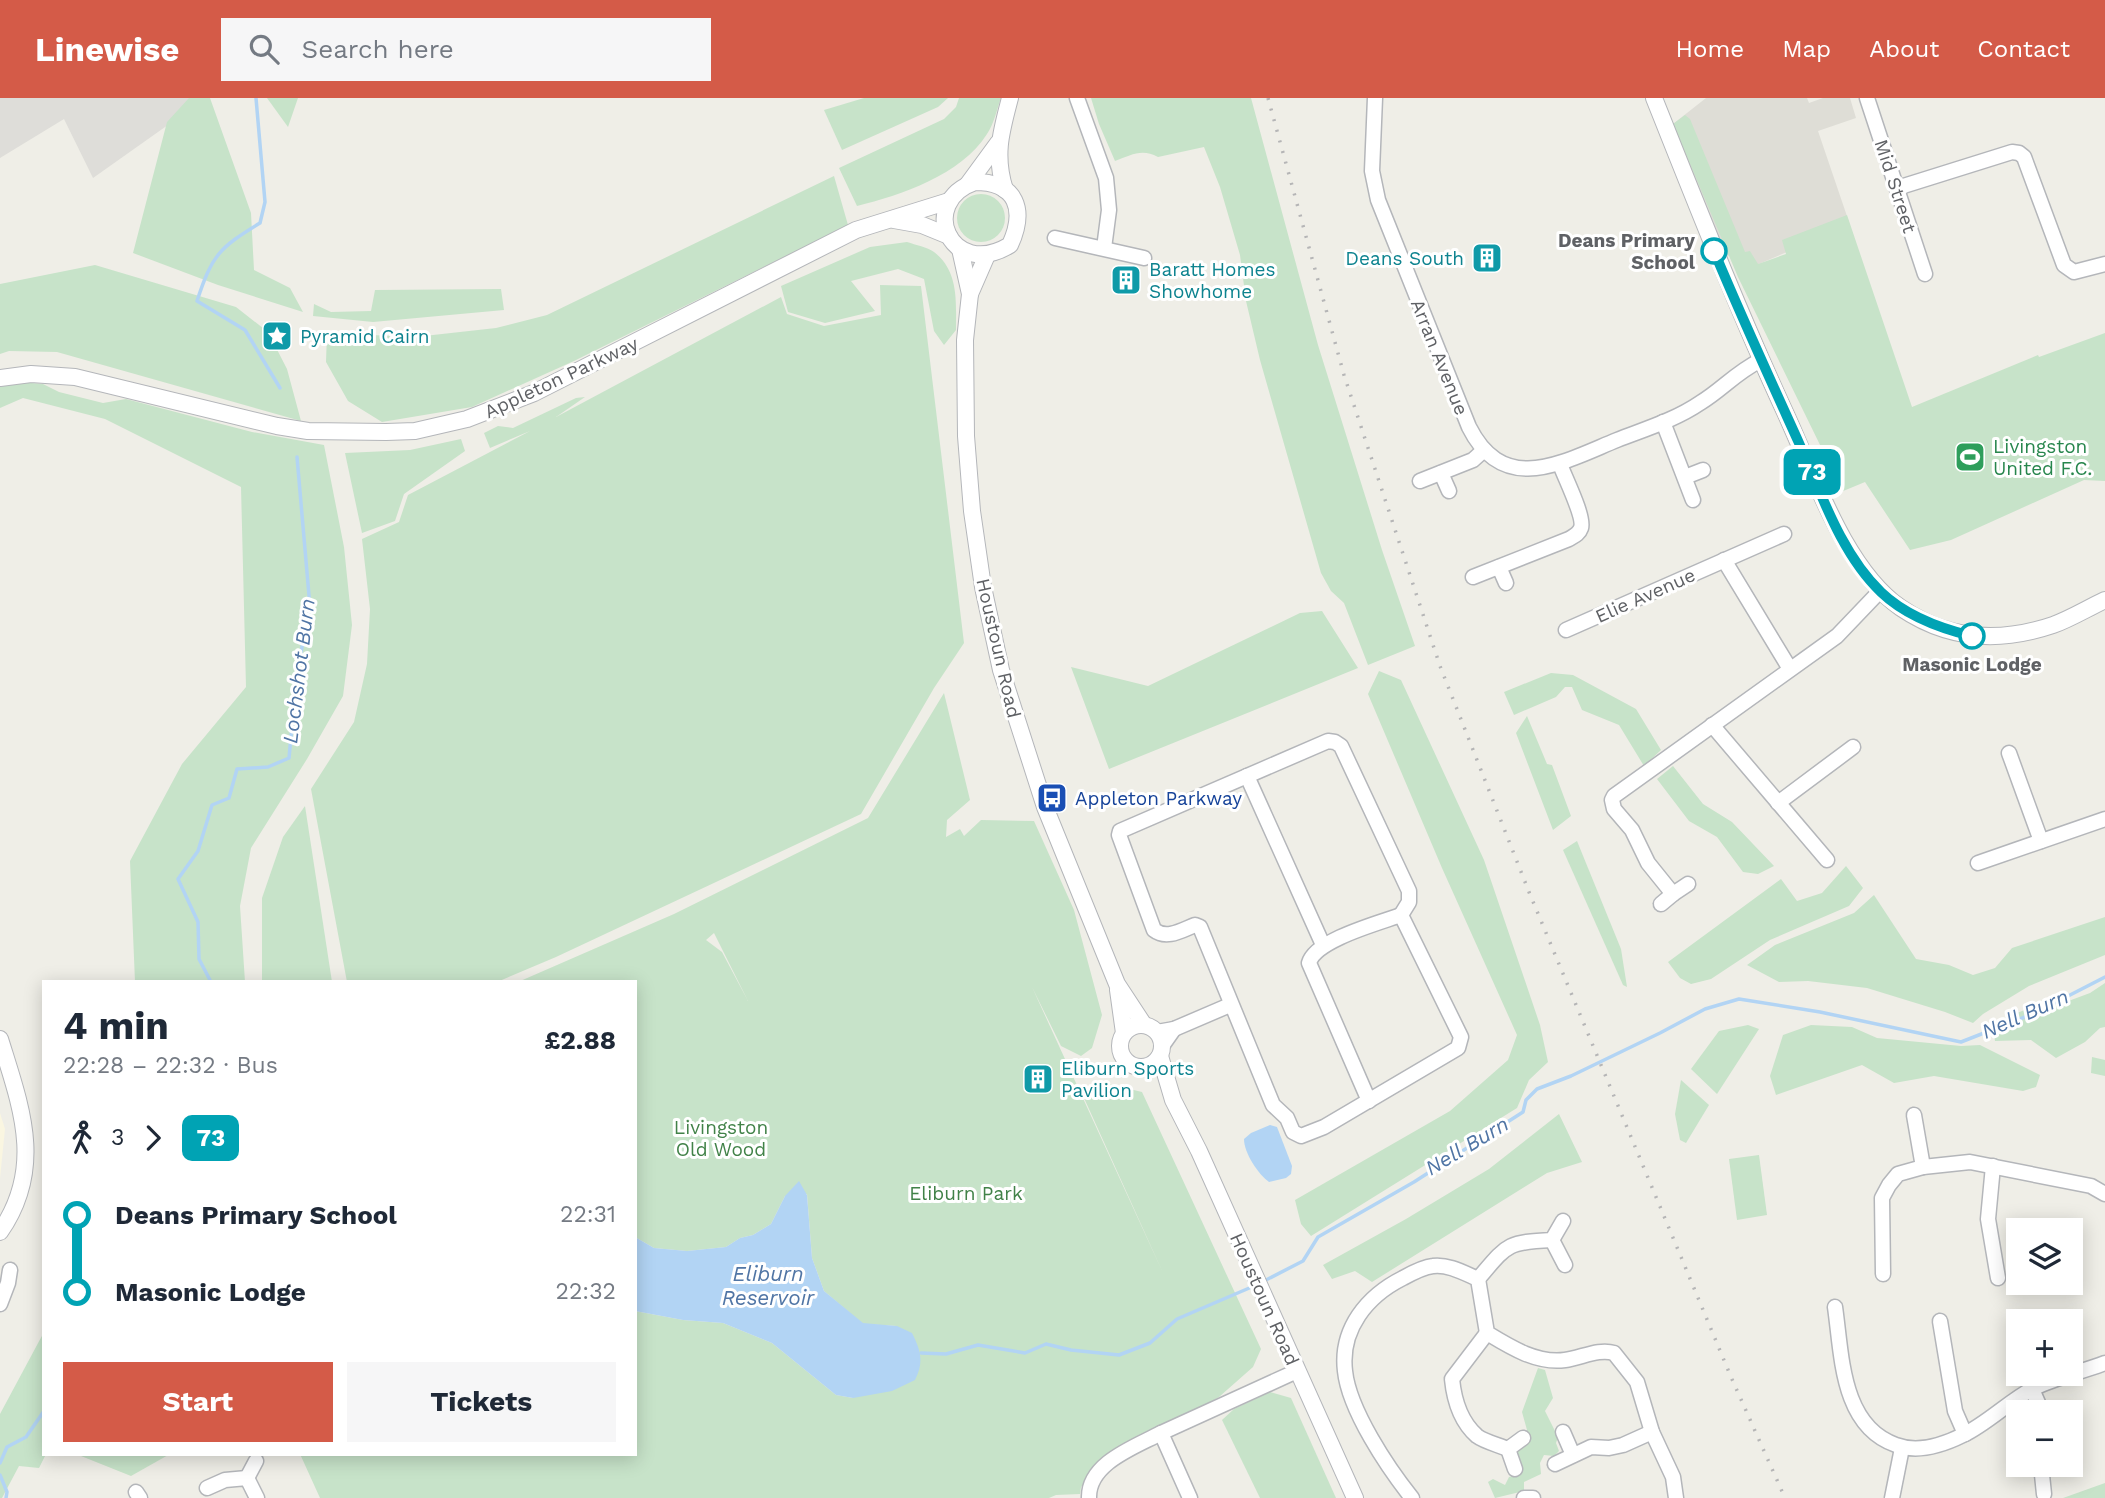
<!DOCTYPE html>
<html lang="en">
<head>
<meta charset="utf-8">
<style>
	body { margin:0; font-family:"Work Sans",sans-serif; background:#f6f6f7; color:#1f2937; height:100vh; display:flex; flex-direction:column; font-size:26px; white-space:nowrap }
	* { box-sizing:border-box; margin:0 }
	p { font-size:23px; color:#747a83 }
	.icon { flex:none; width:38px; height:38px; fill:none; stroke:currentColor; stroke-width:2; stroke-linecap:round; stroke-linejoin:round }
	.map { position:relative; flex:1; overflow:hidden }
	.side { position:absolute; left:42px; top:882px; width:595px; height:476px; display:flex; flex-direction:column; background:#fff; border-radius:0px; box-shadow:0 4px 18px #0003 }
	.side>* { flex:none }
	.badge { padding:0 14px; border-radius:10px; font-size:24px; line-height:46px }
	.tools { position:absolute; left:2006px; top:1120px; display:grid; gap:14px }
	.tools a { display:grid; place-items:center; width:77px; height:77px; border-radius:0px; background:#fff; box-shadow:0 4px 18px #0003; font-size:35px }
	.map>.badge { position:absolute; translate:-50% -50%; box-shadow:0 0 0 4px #fff }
	.legs { display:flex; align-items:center; gap:10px; height:77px; padding:0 21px; font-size:23px }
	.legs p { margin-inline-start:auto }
	.head { display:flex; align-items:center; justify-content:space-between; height:119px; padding:0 21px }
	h1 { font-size:38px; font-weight:700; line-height:52px }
	.action { display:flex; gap:14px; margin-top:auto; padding:14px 21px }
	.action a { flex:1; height:80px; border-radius:0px; background:#d45b48; color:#fff; font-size:28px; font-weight:700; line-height:80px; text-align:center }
	.action a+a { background:#f6f6f7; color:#1f2937 }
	ul { padding:0 21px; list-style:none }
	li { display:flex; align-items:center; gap:24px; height:77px; font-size:26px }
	li i { display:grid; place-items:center; width:10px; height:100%; margin:0 9px; background:currentColor }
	li i::after { content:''; width:18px; height:18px; margin:-9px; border:5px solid; border-radius:50%; background:#fff }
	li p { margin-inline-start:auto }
	li:first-child i { background:linear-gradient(#0000 50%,currentColor 0) }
	li:last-child i { background:linear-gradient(currentColor 50%,#0000 0) }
	header { display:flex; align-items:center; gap:42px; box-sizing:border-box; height:98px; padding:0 35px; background:#d45b48; color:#fff }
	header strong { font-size:33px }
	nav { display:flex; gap:38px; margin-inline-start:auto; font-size:24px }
	.search { width:490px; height:63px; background:#f6f6f7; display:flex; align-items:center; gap:18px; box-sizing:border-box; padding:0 24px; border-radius:0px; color:#747a83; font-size:26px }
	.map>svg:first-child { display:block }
	.commercial { fill:#faf6e1 }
	.industrial { fill:#deddd9 }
	.education { fill:#deddd6 }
	.green { fill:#c7e3c9; fill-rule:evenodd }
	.water { fill:#b2d4f4 }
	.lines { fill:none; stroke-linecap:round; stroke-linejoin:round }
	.stream { stroke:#b2d4f4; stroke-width:3.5 }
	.minor-casing { stroke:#b4b6ba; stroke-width:17 }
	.tertiary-casing { stroke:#b4b6ba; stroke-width:18 }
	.minor { stroke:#fff; stroke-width:14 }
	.tertiary { stroke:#fff; stroke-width:16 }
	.rail { stroke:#b5b5b6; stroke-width:3.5; stroke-dasharray:2 9; stroke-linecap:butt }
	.line-1-casing { stroke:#fff; stroke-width:16 }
	.line-1 { stroke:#00a3b4; stroke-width:10 }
	.stop-1-dot { fill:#fff; stroke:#00a3b4; stroke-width:3.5 }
	.labels { text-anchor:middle; stroke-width:6; stroke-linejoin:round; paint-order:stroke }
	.street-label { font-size:19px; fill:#5f6165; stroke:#fff }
	.stop-label { font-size:19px; font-weight:bold; fill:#5f6165; stroke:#fff; text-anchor:end }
	.culture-label { font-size:19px; fill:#0d838f; stroke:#fff; text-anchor:start }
	.leisure-label { font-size:19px; fill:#27864d; stroke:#fff; text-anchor:start }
	.transit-label { font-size:19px; fill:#164399; stroke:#fff; text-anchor:start }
	.park-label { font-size:19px; fill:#418248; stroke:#fff }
	.water-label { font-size:21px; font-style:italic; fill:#5075a5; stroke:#fff }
</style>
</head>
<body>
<header>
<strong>Linewise</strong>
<div class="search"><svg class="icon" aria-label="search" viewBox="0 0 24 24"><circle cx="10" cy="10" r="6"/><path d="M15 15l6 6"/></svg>Search here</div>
<nav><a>Home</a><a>Map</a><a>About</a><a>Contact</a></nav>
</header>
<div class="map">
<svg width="2105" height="1400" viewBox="0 0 2105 1400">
	<rect width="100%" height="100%" fill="#efeee7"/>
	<!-- commercial -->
	<polygon class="commercial" points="0,1015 5,1031 0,1080"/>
	<!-- industrial -->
	<polygon class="industrial" points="0,0 206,0 93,80 64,21 0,60"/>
	<!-- education -->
	<polygon class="education" points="1706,0 1807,0 1809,5 1823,0 1850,0 1856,20 1818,33 1850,127 1754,168 1746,155 1727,158 1695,88 1673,26"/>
	<!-- green -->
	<g class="green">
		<polygon points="189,0 210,0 251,115 254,172 290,190 303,214 218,187 133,155 167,24"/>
		<polygon points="267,0 298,0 288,29"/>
		<polygon points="864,0 948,0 938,9 842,52 824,12"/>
		<path d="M959,0H1001C997,11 994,26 987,36C961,77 901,97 857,108L839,70L944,21L956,9Z"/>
		<path d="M1091,0H1251L1318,247L1382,452L1415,548L1368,567L1344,505L1331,493L1321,475L1260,262L1246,203L1240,157L1220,89L1204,49L1158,59C1142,50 1131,57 1115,63L1099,26Z"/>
		<polygon points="1685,17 1690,21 1745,154 1750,153 1758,166 1786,156 1782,142 1847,117 1912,309 2038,257 2039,259 2105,235 2105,383 2084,382 1951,442 1910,452 1865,384 1836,396 1819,353 1822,351 1738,179 1673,26"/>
		<polygon points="834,78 848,127 574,263 472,309 382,324 348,303 326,264 327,235 415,239 496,230 547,217"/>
		<circle cx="981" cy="120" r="24"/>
		<path d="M907,144C916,147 927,149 934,154C959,173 956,204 956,232L944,247L934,233L924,181L898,171L851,183L875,213L825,225L788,214L781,188L870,149Z"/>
		<polygon points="95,167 236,209 268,234 287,271 301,323 57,254 9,253 0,256 0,186"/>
		<polygon points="880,187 921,188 964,545 934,590 861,716 556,859 497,884 347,884 311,691 354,624 367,566 370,511 362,441 399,424 408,397 530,333 490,350 484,335 498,328 513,330 576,300 585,299 556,319 781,199 787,216 824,228 881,217"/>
		<polygon points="501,191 504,212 373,224 313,218 314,206 331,214 371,213 375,192"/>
		<polygon points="20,284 43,286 59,294 103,305 126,301 252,334 324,347 344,449 352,527 343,598 307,661 251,750 240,808 245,884 135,884 130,763 182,666 246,589 241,389 105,321 23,300 0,310 0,287"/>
		<polygon points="461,341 465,353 404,396 395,423 362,435 345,355 410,352"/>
		<polygon points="1322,513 1358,570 1109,671 1071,569 1148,588 1300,515"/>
		<polygon points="1379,573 1401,582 1484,762 1540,927 1548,964 1529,982 1517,1010 1311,1138 1301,1126 1295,1102 1450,1013 1508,962 1517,937 1442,770 1368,596"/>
		<polygon points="1551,575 1573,577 1636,611 1661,652 1644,668 1619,627 1582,612 1572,589 1565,589 1556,599 1514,617 1504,594"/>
		<path d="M944,595L970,702L947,722L946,739L960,731L964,738L981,722L1034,723L1074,812L1102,917L1092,950L1081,958L1061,948L1032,889L1163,1175L1084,1000L1101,984L1142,994L1261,1251L1253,1269L1219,1299L1101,1368L1081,1389L1080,1396L1056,1397L1049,1400H320L300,1356H635V1213L683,1222L723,1225L772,1245L836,1297L853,1300L897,1228L863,1226L824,1193L812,1160L807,1096L785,1098L771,1126L753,1137L740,1140L726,1149L687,1153L654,1150L635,1139V884H518L674,816L868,720ZM714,835L748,903L722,854L706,842Z"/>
		<polygon points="1527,618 1547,666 1552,667 1571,718 1553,732 1516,635"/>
		<polygon points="1673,668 1703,706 1732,724 1774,768 1758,776 1743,774 1717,739 1689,723 1657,681"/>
		<polygon points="305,708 332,884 262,884 262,800 283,739"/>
		<polygon points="1577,743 1621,851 1627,889 1623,887 1563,752"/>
		<polygon points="1846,768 1863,790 1849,808 1770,842 1711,881 1691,886 1680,880 1668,864 1781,781 1797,803 1822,795"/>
		<polygon points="1874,797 1916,861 1949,867 1973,877 1995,870 2012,850 2105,819 2105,857 2029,888 1983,916 1973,925 1945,914 1867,890 1808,883 1779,884 1747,867 1775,847 1854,815"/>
		<polygon points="2105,885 2105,929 2100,930 2085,944 2056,960 2031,942 1995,943 1992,925 2027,911 2055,908 2090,895"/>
		<polygon points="1748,927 1759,931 1717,996 1691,971 1719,933"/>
		<polygon points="1811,927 1852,929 1877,940 1961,948 1980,947 2040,977 2036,989 2023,993 1934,978 1894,985 1862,967 1776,997 1770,978 1783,937"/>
		<polygon points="2092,959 2105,962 2105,978 2091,975"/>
		<polygon points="1681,982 1709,1007 1686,1045 1680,1042 1675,1016"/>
		<polygon points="1559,1016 1582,1064 1547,1075 1372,1184 1355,1173 1332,1181 1323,1167 1406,1121 1489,1071"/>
		<polygon points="1759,1057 1767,1117 1737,1122 1729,1061"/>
		<polygon points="44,1234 44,1356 46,1356 39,1370 19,1368 2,1400 0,1400 0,1316"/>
		<polygon points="1538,1270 1545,1272 1553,1300 1545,1313 1558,1339 1556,1345 1559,1353 1554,1358 1544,1357 1540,1365 1541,1376 1524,1384 1524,1393 1495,1400 1488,1384 1493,1381 1505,1387 1509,1379 1517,1377 1515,1352 1527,1346 1525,1337 1527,1332 1522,1314"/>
		<polygon points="1270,1294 1291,1300 1336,1400 1260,1400 1222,1322 1234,1311"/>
		<polygon points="83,1356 170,1356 131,1378 81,1358"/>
		<polygon points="2105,1385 2105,1400 2063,1400"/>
	</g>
	<!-- water -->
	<g class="water">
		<path d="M1270,1027L1277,1029L1292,1068L1291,1076L1286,1080L1269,1084C1258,1076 1244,1055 1244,1041L1251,1035Z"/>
		<path d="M799,1083L807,1097L812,1160L824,1193L863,1225L897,1228L912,1235C921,1253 924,1264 915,1282L892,1293L853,1300L836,1297L772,1245L723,1225L683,1222L635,1213V1139L654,1150L687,1153L726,1149L740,1140L753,1137L771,1126L785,1098Z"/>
	</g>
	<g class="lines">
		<!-- stream -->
		<g class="stream">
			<path d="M256,0L265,104L260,125C219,150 212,157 197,203L245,232L280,290"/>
			<polyline points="211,884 199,861 198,824 178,781 198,753 212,707 229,700 237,671 268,669 289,660 297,574 310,509 297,359"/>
			<polyline points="1264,1183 1303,1163 1318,1139 1414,1084 1523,1014 1526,1002 1537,991 1571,978 1660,935 1705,911 1739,901 1820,914 1961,944 2035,915 2105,879"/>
			<polyline points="921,1255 946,1256 978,1247 1025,1255 1046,1246 1071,1252 1119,1257 1150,1245 1177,1221 1254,1188"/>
			<polyline points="0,1365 7,1349 26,1339 44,1313"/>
			<polyline points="0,1377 7,1394 6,1400"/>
		</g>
		<!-- minor casing -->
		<g class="minor-casing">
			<g id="minor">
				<polyline points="1077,0 1106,80 1109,112 1104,150"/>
				<path d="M1375,0L1372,73L1378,102L1469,329C1504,399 1563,364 1617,342C1645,331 1675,322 1700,305C1723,291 1735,275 1761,262"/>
				<polyline points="1867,0 1925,176"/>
				<polyline points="1897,90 2012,54 2019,55 2024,59 2064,167 2074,174 2105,166"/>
				<polyline points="1055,140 1144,160"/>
				<polyline points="1663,324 1693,402"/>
				<polyline points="1441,375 1449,393"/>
				<polyline points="1685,379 1703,372"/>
				<polyline points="1420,383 1473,362 1484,352"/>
				<polyline points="1724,462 1790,571"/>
				<polyline points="1499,469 1506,485"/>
				<path d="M1473,479L1569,441C1574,438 1579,436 1581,430C1585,419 1564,378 1560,366"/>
				<polyline points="1566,532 1784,436"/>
				<polyline points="1712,627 1827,762"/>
				<path d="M1328,643L1335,644L1341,648L1409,793V804L1401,817L1461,939L1458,950L1324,1029L1301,1038L1293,1034L1287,1020L1273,1007L1200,829L1195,827C1182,832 1167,842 1154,832L1119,737L1120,733Z"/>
				<polyline points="2009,655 2041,743"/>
				<polyline points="1247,678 1323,847"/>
				<polyline points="1778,705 1853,649"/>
				<polyline points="1978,765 2105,721"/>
				<polyline points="1688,786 1673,796 1648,765 1632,732 1614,711 1612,702 1614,698 1837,538 1880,493"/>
				<polyline points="1661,806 1673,796"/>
				<polyline points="1157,934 1174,931 1230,907"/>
				<polyline points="1162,948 1174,931"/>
				<path d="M1369,1003L1309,865C1315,842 1379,825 1401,817"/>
				<polyline points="1914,1017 1923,1069"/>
				<polyline points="1993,1068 1988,1121 1998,1180"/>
				<polyline points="1552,1142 1565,1167"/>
				<polyline points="1883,1176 1882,1100 1889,1087 1898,1076 1923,1069 1970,1064 2091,1088 2105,1096"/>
				<path d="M1478,1181C1507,1147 1506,1144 1552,1142L1563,1123"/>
				<polyline points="0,1206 8,1185 10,1172"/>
				<path d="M1835,1209C1842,1257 1841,1328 1896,1347C1917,1355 1943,1347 1963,1337C1988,1325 2009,1303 2034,1290C2057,1279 2082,1274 2105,1265"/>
				<polyline points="1940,1223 1955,1313 1965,1336"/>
				<path d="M1487,1235L1452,1281C1454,1301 1461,1324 1477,1338C1485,1344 1499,1347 1508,1351"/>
				<polyline points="2032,1291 2042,1314"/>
				<polyline points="1563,1334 1573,1357"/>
				<polyline points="1555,1366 1591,1349 1609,1350 1623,1347 1652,1334"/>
				<polyline points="2041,1367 2044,1396"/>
				<polyline points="1515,1371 1508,1351 1523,1340"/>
				<polyline points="247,1380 256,1363"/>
				<polyline points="207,1390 225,1382 247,1380 257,1400"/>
				<polyline points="136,1394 140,1400"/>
				<path d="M1089,1400C1088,1365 1135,1349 1161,1335"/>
				<polyline points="1190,1400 1161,1335 1297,1273"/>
				<path d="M1412,1400C1388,1370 1349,1312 1345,1273C1340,1231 1367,1198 1403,1180C1412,1175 1423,1169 1433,1168C1448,1166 1464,1175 1478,1181L1487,1235C1510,1249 1537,1266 1565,1262C1581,1260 1599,1250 1614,1255L1637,1284L1652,1334L1673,1379L1676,1400"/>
				<polyline points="1524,1400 1533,1400"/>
				<polyline points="1892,1400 1902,1350"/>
			</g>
		</g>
		<!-- tertiary casing -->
		<g class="tertiary-casing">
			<g id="tertiary">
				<path d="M1654,0C1696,105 1737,210 1784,312C1813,374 1844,471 1901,510C1948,542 2000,545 2053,527C2070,521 2088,510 2105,502"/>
				<path d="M975,84C1017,84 1026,112 1010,147C950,183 917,104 975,84Z"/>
				<polyline points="968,86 998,45"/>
				<path d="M1005,92C994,57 1001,34 1010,0"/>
				<polyline points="894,122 922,127 949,138"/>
				<polyline points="960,151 970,196 965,242 966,338 972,413 983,489 1001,572 1045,709 1117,886 1144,927"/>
				<polyline points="970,196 987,157"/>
				<polyline points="0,280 31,276 75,279 277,328 308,333 386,334 415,333 467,321 534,295 856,132 949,103"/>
				<polyline points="1118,892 1124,935"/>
				<circle cx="1141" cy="948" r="21"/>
				<path d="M0,941C21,1009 45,1069 0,1134"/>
				<polyline points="1160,958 1173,1002 1199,1053 1355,1400"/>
			</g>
		</g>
		<!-- minor -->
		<use href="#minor" class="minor"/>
		<!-- tertiary -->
		<use href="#tertiary" class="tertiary"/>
		<!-- rail -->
		<polyline class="rail" points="1268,0 1344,277 1440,568 1529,794 1731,1279 1785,1400"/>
	</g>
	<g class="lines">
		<!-- line-1 casing -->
		<g class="line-1-casing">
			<path id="line-1" d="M1714,153C1741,218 1770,281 1799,345C1821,395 1841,456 1881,494C1906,518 1939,530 1972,538"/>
		</g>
		<!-- line-1 -->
		<use href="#line-1" class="line-1"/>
	</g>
	<!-- icons -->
	<defs>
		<g id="building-square" transform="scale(1.575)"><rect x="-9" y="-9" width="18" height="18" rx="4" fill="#0f9aa8" stroke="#fff"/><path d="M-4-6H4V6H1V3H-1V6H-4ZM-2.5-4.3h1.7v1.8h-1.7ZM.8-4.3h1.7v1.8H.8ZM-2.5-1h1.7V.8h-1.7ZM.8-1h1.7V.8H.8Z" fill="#fff"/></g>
		<g id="sight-square" transform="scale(1.575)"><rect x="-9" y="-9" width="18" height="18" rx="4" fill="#0f9aa8" stroke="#fff"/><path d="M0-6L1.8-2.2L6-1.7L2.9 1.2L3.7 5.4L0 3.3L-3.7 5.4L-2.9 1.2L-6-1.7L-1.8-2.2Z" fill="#fff"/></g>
		<g id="stadium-square" transform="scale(1.575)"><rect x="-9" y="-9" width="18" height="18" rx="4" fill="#2e9e5b" stroke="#fff"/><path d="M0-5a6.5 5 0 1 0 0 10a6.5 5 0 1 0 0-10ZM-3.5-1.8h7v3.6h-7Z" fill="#fff"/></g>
		<g id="bus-square" transform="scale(1.575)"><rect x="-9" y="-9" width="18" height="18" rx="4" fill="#1a4fb4" stroke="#fff"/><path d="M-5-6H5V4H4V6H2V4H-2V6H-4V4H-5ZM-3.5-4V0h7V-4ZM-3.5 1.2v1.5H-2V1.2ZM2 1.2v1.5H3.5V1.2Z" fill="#fff"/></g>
	</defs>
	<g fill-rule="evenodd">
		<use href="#building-square" x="1487" y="160"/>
		<use href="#building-square" x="1126" y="182"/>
		<use href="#sight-square" x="277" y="238"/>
		<use href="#stadium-square" x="1970" y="359"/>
		<use href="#bus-square" x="1052" y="700"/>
		<use href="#building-square" x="1038" y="981"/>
	</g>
	<!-- markers -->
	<g class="stop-1-dot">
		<circle cx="1714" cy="153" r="12"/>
		<circle cx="1972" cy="538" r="12"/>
	</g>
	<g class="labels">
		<!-- street labels -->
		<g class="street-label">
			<text transform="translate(1896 88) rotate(72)" y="7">Mid Street</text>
			<text transform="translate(1440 259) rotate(68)" y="7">Arran Avenue</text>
			<text transform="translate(561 279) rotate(-25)" y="7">Appleton Parkway</text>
			<text transform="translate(1645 497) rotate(-24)" y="7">Elie Avenue</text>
			<text transform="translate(999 550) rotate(77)" y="7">Houstoun Road</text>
			<text transform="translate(1265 1201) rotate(66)" y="7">Houstoun Road</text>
		</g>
		<!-- stop labels -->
		<g class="stop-label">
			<text x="1695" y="149">Deans Primary<tspan x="1695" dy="22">School</tspan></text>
			<text x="1972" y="573" text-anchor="middle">Masonic Lodge</text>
		</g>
		<!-- culture labels -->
		<g class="culture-label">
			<text x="1464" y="167" text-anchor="end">Deans South</text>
			<text x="1149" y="178">Baratt Homes<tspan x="1149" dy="22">Showhome</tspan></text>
			<text x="300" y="245">Pyramid Cairn</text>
			<text x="1061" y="977">Eliburn Sports<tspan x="1061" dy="22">Pavilion</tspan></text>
		</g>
		<!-- leisure labels -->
		<g class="leisure-label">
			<text x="1993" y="355">Livingston<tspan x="1993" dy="22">United F.C.</tspan></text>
		</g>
		<!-- transit labels -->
		<g class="transit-label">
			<text x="1075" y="707">Appleton Parkway</text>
		</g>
		<!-- park labels -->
		<g class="park-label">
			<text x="721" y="1036">Livingston<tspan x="721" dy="22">Old Wood</tspan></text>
			<text x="966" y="1102">Eliburn Park</text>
		</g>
		<!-- water labels -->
		<g class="water-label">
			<text transform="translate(299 573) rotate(-83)" y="7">Lochshot Burn</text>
			<text transform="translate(2025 916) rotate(-24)" y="7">Nell Burn</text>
			<text transform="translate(1467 1048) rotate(-31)" y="7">Nell Burn</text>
			<text x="768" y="1183">Eliburn<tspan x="768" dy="24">Reservoir</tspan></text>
		</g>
	</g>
</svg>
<div class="tools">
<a><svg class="icon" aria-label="layers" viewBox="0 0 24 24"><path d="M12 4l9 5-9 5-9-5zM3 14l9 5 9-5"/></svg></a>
<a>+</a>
<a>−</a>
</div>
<b class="badge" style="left:1812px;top:374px;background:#00a3b4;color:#fff">73</b>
<section class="side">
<div class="head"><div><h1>4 min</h1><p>22:28 – 22:32 · Bus</p></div><b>£2.88</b></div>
<div class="legs"><svg class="icon" aria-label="walk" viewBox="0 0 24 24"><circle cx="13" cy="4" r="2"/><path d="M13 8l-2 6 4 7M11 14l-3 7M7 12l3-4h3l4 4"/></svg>3<svg class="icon" aria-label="forward" viewBox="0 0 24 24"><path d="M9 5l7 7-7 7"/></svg><b class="badge" style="background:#00a3b4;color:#fff">73</b></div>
<ul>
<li><i style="color:#00a3b4"></i><b>Deans Primary School</b><p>22:31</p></li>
<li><i style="color:#00a3b4"></i><b>Masonic Lodge</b><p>22:32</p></li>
</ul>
<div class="action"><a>Start</a><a>Tickets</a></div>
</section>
</div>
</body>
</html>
